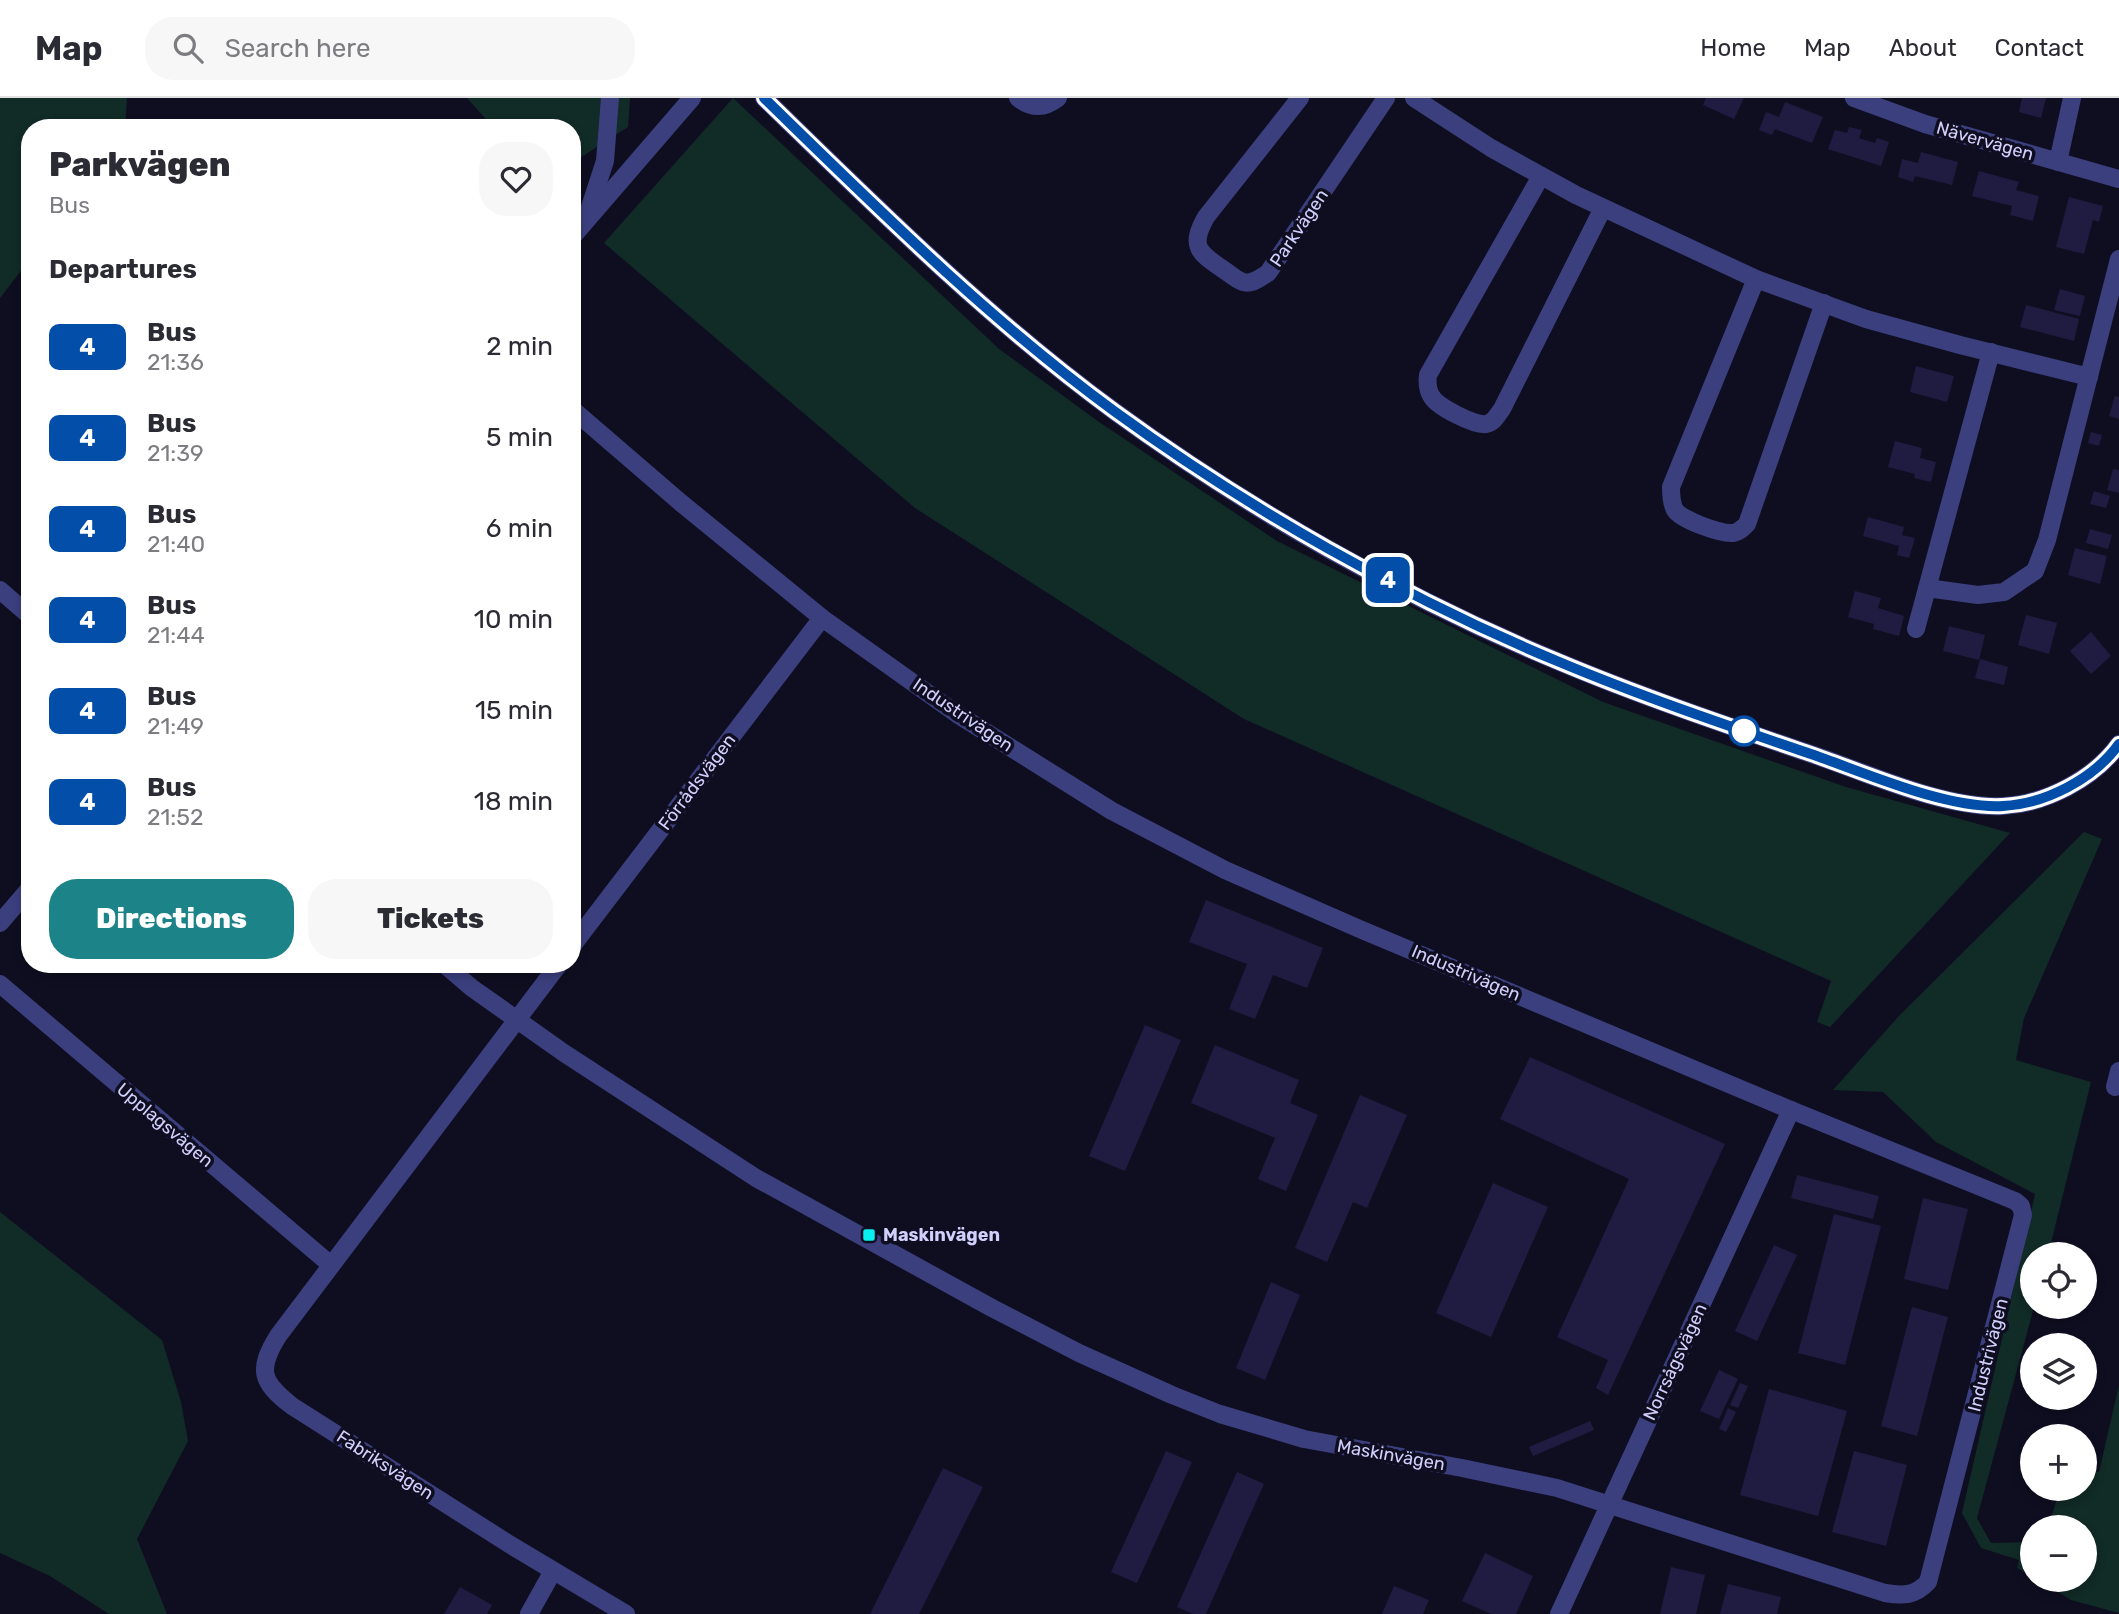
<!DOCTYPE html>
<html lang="en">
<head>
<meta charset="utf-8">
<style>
	body { margin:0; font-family:Rubik,sans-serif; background:#f7f7f7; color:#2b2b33; height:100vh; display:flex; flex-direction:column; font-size:26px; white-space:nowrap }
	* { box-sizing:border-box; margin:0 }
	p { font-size:23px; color:#7c7c81 }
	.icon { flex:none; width:38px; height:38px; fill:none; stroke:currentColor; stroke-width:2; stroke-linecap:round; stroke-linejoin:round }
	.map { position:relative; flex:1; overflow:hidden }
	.details { position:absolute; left:21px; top:21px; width:560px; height:854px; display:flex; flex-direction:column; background:#fff; border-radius:28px; box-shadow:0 4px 10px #0003 }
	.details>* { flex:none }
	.badge { padding:0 14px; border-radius:10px; font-size:24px; line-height:46px }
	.tools { position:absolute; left:2020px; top:1144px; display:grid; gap:14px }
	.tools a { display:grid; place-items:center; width:77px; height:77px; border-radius:50%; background:#fff; box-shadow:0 4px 10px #0003; font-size:35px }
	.map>.badge { position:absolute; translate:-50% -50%; box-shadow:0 0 0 4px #fff }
	h2 { padding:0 28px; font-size:26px; line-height:63px }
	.round { display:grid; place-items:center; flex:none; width:74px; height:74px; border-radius:28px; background:#f7f7f7 }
	.head { display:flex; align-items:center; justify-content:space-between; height:119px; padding:0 28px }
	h1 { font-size:33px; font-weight:800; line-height:52px }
	.primary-button { display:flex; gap:14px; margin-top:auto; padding:14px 28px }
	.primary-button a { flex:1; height:80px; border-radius:28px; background:#1c8388; color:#fff; font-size:28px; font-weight:800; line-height:80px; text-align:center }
	.primary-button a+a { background:#f7f7f7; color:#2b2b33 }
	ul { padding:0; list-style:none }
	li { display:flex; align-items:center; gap:21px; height:91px; padding:0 28px }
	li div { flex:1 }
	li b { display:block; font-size:26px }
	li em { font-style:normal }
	li .badge { min-width:77px; font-weight:700; text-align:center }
	header { display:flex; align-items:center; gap:42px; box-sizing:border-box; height:98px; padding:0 35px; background:#fff; border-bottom:2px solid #e1e1e2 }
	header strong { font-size:33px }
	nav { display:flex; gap:38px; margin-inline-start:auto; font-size:24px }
	.search { width:490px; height:63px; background:#f7f7f7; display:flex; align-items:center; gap:18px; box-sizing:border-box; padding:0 24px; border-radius:28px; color:#7c7c81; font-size:26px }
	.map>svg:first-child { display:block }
	.green { fill:#112b27 }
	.building { fill:#1f1b41 }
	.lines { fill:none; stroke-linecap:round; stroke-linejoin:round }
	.minor { stroke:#3b3f7e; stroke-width:18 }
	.line-casing { stroke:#fff; stroke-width:16 }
	.line { stroke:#034ea9; stroke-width:10 }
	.stop-dot { fill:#fff; stroke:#034ea9; stroke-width:3.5 }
	.poi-dot { fill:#09eff0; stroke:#0f0e21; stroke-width:2.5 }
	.labels { text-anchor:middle; stroke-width:7; stroke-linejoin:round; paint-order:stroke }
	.street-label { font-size:18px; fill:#d1d0fd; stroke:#0f0e21 }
	.poi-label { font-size:18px; font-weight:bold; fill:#d1d0fd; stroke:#0f0e21; text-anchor:start }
</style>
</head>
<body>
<header>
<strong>Map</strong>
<div class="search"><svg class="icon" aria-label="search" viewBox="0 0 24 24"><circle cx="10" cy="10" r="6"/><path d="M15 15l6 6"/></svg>Search here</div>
<nav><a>Home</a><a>Map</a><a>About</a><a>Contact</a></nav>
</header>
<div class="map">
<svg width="2119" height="1516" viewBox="0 0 2119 1516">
	<rect width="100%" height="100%" fill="#0f0e21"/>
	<!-- green -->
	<g class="green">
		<polygon points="0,0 127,0 125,30 30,30 30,161 0,200"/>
		<polygon points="467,0 630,0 628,29 572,65 572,30 494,30"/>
		<polygon points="733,0 998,250 1099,324 1277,443 1603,604 1846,689 2010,735 1830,929 1817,924 1831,883 1244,621 915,410 604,145"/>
		<polygon points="2084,734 2102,741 2024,920 2016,962 2091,984 2048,1157 2032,1157 2032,1209 2034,1209 1977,1420 1991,1445 2032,1444 2032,1479 2017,1470 2019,1462 1981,1450 1962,1415 2035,1096 1936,1044 1883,994 1833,992 1898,919"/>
		<polygon points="0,1114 162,1242 181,1304 188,1343 137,1441 167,1516 109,1516 50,1478 0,1455"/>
		<polygon points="2119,1287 2119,1515 2071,1502 2038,1482 2084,1482 2084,1430 2048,1430 2060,1391 2084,1391 2084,1370 2099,1374"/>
	</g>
	<!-- building -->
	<g class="building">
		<polygon points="1706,0 1744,0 1734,21 1703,7"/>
		<polygon points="2022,0 2046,0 2041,20 2019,14"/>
		<polygon points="1785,4 1823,19 1812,45 1775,31 1772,37 1759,32 1766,14 1779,19"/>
		<polygon points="1849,29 1862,32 1859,40 1875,45 1877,40 1889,44 1881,68 1828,51 1835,32 1847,35"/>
		<polygon points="1921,54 1958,64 1952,87 1915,78 1913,84 1898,79 1902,61 1918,65"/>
		<polygon points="1979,73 2019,84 2016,92 2039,98 2033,123 2010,117 2012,108 1972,98"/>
		<polygon points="2069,99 2103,108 2099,124 2093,122 2084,156 2056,149"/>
		<polygon points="2060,191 2085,198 2080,218 2054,212"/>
		<polygon points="2026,207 2079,221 2074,243 2020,229"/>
		<polygon points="1916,268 1954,278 1947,304 1910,294"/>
		<polygon points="2115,298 2119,299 2119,321 2109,318"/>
		<polygon points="2091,334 2102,337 2099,348 2088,345"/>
		<polygon points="1895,343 1922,350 1920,360 1936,364 1931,384 1914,380 1915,376 1888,369"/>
		<polygon points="2113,371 2119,372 2119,395 2107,392"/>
		<polygon points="2094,393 2110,398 2106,410 2090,406"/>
		<polygon points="1868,419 1904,429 1902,437 1915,440 1909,460 1897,457 1899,448 1863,438"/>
		<polygon points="2090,431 2112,437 2108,451 2086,445"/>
		<polygon points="2075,450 2107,458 2100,486 2068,477"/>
		<polygon points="1855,493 1881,500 1878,510 1904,518 1899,538 1873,531 1874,526 1848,519"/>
		<polygon points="2026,517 2057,525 2049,556 2018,547"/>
		<polygon points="1949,528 1985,537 1979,562 1943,553"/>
		<polygon points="2091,534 2111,558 2091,576 2070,553"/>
		<polygon points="1980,561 2008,569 2004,587 1975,580"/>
		<polygon points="1206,802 1323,850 1307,890 1273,877 1255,921 1229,911 1247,866 1189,844"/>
		<polygon points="1145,927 1181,942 1125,1073 1089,1058"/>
		<polygon points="1215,947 1299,982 1290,1005 1318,1017 1286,1093 1258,1081 1275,1040 1191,1005"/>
		<polygon points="1530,959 1725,1046 1608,1297 1596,1290 1608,1262 1557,1239 1629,1081 1500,1021"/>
		<polygon points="1360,997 1407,1017 1367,1110 1353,1104 1327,1164 1295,1150"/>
		<polygon points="1797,1077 1879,1098 1873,1121 1791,1100"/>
		<polygon points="1493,1085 1548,1109 1491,1239 1436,1215"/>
		<polygon points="1923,1100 1968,1111 1948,1192 1904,1181"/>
		<polygon points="1834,1116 1881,1128 1845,1267 1798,1255"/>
		<polygon points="1774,1147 1797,1157 1757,1243 1735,1233"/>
		<polygon points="1271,1184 1300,1197 1265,1282 1236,1270"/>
		<polygon points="1912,1209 1948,1219 1917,1338 1881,1328"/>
		<polygon points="1719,1272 1738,1281 1719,1321 1700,1313"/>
		<polygon points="1740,1285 1748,1288 1738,1310 1730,1307"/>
		<polygon points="1769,1291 1847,1313 1818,1418 1740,1397"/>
		<polygon points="1728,1310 1736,1314 1726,1334 1719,1331"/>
		<polygon points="1590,1323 1594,1332 1533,1358 1529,1349"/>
		<polygon points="1166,1353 1192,1364 1137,1485 1111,1474"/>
		<polygon points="1854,1353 1907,1367 1886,1448 1832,1434"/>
		<polygon points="943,1370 983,1389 919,1516 870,1516"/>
		<polygon points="1237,1374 1264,1386 1206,1516 1193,1516 1177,1509"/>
		<polygon points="1485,1455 1533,1478 1516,1516 1491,1516 1462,1503"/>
		<polygon points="1671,1469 1705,1477 1696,1516 1660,1516"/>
		<polygon points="1728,1486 1781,1499 1777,1516 1720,1516"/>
		<polygon points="1394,1488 1429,1502 1423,1516 1382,1516"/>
		<polygon points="460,1489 492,1507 487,1516 444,1516"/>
	</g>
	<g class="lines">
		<!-- minor -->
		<g class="minor">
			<path d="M764,0C876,109 987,220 1114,313C1248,411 1404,500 1557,563C1640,598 1726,627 1811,656C1868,675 1944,711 2003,708C2045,706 2094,681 2119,646"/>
			<path d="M1018,0C1032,11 1044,11 1058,0"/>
			<path d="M1300,0L1206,119C1189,149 1199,155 1224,172C1229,175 1236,182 1243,184C1252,187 1261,179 1268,175L1386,0"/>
			<polyline points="1414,0 1491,50 1576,97 1756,181 1866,221 1960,247 2089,279"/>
			<polyline points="1854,0 1925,26 2119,81"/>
			<polyline points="2058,64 2072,0"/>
			<path d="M1541,78L1428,277C1427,285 1427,292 1432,299C1438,309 1475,328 1486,326C1494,325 1498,316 1502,311L1603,110"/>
			<polyline points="589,112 605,63 610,0"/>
			<polyline points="572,139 692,0"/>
			<path d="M1756,181L1671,389C1671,396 1671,405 1675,412C1681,422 1721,436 1733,435C1739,434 1743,430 1747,426L1824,205"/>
			<polyline points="1927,490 1978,497 2004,494 2035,473 2047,442 2119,161"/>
			<polyline points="0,492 30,518"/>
			<polyline points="1916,531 1991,254"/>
			<polyline points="0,825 30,790"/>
			<polyline points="572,848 822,520"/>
			<path d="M444,866L472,890L564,955L756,1080L992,1210L1079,1255L1172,1297L1220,1316L1304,1341L1462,1370L1557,1390L1885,1495C1903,1498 1915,1498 1928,1484L2023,1117L2021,1108L2015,1103L1791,1012L1362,832L1225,772L1112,713L957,616L822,520L680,404L572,311"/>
			<path d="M559,866L278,1238C257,1272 261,1284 292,1308L509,1446L626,1516"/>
			<polyline points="0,886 331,1167"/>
			<polyline points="2115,989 2119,973"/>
			<polyline points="529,1516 553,1473"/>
			<polyline points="1559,1516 1791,1012"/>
		</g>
	</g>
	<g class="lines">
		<!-- line casing -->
		<g class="line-casing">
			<path id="line" d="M764,0C876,109 987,220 1114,313C1247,410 1405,500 1557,563C1640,598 1726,627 1811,656C1866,675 1946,711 2003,708C2045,706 2094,681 2119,646"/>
		</g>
		<!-- line -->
		<use href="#line" class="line"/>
	</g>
	<!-- markers -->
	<circle class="stop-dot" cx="1744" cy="633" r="14"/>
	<rect class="poi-dot" x="862" y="1130" width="14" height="14" rx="3.5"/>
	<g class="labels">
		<!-- street labels -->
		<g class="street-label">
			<text transform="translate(1985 43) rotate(16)" y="6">Nävervägen</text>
			<text transform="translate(1299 130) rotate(-56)" y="6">Parkvägen</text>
			<text transform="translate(963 617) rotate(34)" y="6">Industrivägen</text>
			<text transform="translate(697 684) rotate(-53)" y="6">Förrådsvägen</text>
			<text transform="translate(1466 875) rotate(23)" y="6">Industrivägen</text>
			<text transform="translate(165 1027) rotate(40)" y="6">Upplagsvägen</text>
			<text transform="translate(1988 1257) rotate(-76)" y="6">Industrivägen</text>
			<text transform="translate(1675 1264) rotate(-65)" y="6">Norrsågsvägen</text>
			<text transform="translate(1391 1357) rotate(10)" y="6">Maskinvägen</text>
			<text transform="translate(385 1367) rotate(33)" y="6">Fabriksvägen</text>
		</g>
		<!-- poi labels -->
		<g class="poi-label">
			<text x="883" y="1143">Maskinvägen</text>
		</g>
	</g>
</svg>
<div class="tools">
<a><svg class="icon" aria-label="locate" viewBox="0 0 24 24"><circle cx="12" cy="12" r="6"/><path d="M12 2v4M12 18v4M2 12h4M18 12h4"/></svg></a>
<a><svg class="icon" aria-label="layers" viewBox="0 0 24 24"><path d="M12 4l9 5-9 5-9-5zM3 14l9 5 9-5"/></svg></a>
<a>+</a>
<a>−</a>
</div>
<b class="badge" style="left:1388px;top:482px;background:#034ea9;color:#fff">4</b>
<section class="details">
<div class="head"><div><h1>Parkvägen</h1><p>Bus</p></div><a class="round"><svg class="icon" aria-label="heart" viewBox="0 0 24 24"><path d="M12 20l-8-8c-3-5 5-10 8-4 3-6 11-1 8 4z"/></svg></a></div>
<h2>Departures</h2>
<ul>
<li><span class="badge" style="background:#034ea9;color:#fff">4</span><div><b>Bus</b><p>21:36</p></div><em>2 min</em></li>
<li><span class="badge" style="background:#034ea9;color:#fff">4</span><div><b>Bus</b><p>21:39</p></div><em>5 min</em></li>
<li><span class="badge" style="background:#034ea9;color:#fff">4</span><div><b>Bus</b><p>21:40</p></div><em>6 min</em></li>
<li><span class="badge" style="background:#034ea9;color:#fff">4</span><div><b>Bus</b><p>21:44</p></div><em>10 min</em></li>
<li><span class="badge" style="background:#034ea9;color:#fff">4</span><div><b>Bus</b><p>21:49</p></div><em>15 min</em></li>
<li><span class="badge" style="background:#034ea9;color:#fff">4</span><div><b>Bus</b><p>21:52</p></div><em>18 min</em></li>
</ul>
<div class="primary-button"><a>Directions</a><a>Tickets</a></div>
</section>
</div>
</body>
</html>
